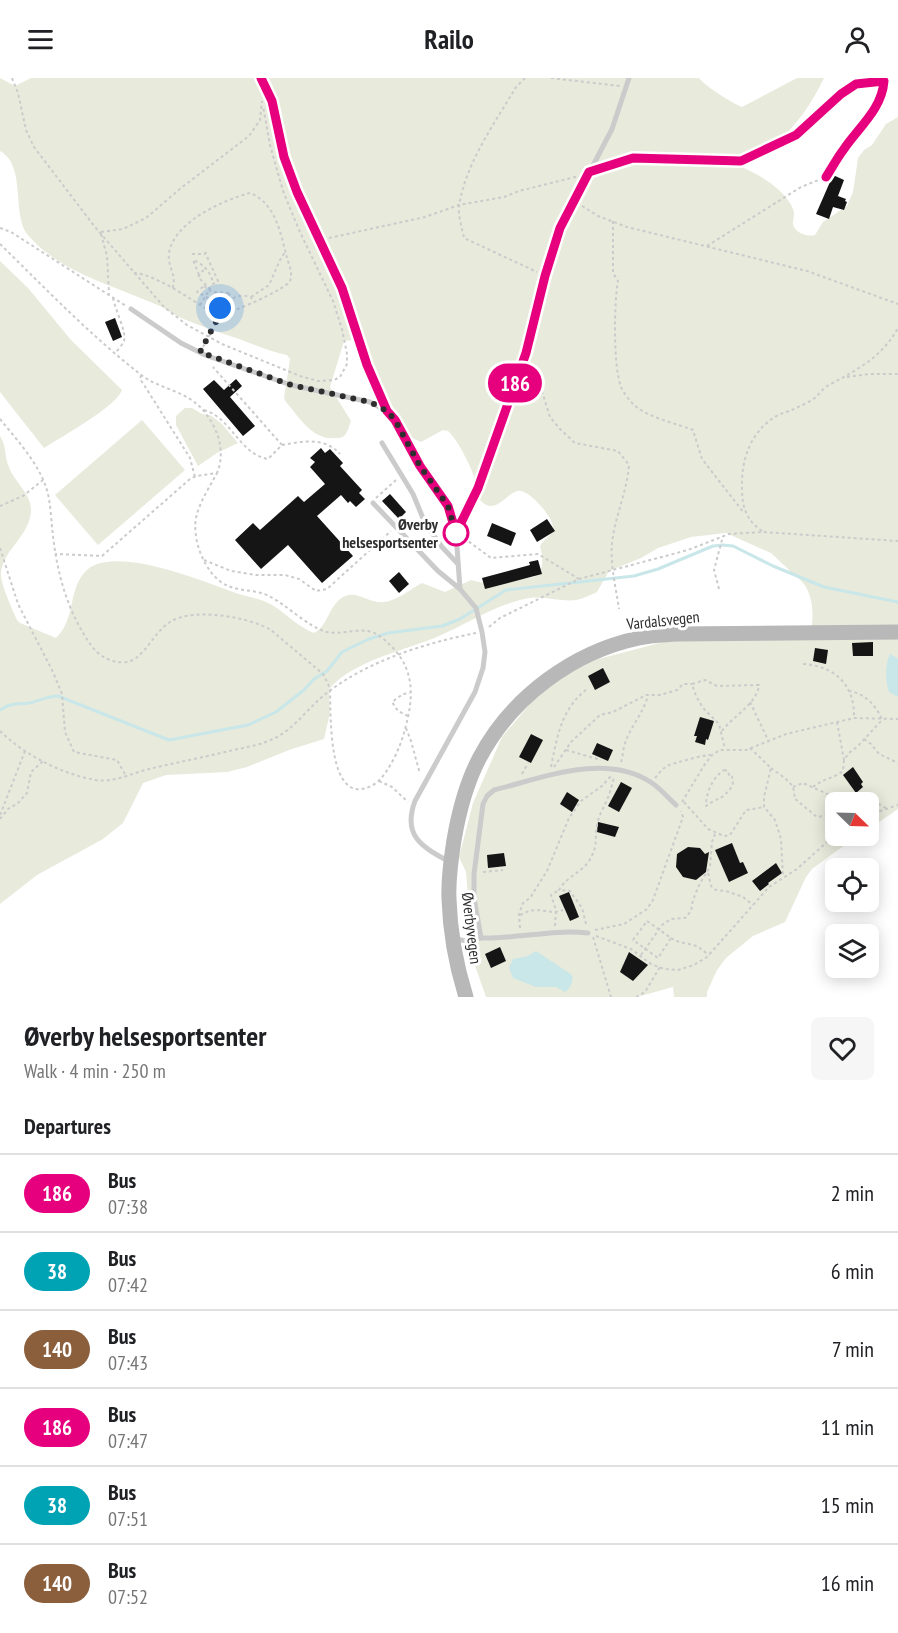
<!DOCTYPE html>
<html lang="en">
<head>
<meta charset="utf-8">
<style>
	body { margin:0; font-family:"PT Sans Narrow",sans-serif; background:#f6f6f6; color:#202124; height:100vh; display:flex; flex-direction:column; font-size:22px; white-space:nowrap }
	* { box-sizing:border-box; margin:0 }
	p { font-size:20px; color:#757577 }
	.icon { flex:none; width:33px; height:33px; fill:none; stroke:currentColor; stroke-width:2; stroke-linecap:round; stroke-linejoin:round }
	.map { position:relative; height:919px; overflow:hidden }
	.sheet { display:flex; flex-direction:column; background:#fff; flex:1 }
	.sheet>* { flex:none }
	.badge { padding:0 12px; border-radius:20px; font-size:21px; line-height:39px }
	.needle { width:39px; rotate:113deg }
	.controls { position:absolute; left:825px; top:714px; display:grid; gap:12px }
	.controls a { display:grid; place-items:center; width:54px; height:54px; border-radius:9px; background:#fff; box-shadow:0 3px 15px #0003; font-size:30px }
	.you { position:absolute; width:30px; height:30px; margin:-15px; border:4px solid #fff; border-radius:50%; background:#1a73e8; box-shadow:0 0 0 9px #1a73e833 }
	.map>.badge { position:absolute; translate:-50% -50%; box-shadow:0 0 0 3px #fff }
	h2 { padding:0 24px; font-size:22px; line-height:54px }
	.round { display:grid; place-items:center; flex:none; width:63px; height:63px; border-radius:9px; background:#f6f6f6 }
	.head { display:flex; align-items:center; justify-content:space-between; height:102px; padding:0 24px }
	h1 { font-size:28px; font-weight:700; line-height:45px }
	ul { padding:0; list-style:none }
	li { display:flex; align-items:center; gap:18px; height:78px; padding:0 24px; border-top:2px solid #e0e0e0 }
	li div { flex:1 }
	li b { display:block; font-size:22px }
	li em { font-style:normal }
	li .badge { min-width:66px; font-weight:700; text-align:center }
	header { display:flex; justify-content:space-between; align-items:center; height:78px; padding:0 24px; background:#fff; font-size:27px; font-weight:700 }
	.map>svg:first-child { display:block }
	.green { fill:#e8eadc }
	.water { fill:#c9e6e9 }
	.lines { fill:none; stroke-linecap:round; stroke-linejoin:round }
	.stream { stroke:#c9e6e9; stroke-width:3 }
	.building { fill:#151515 }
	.path { stroke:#cbcbcb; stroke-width:2; stroke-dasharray:3 3; stroke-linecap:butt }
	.service { stroke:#cbcbcb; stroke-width:5 }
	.secondary { stroke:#b8b8b8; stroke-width:15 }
	.line-casing { stroke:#fff; stroke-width:14 }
	.line { stroke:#e6007e; stroke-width:9 }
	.walk { stroke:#2e2e2e; stroke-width:6; stroke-dasharray:0 10.8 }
	.stop-dot { fill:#fff; stroke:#e6007e; stroke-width:3 }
	.labels { text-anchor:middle; stroke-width:6; stroke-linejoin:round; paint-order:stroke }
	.stop-label { font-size:16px; font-weight:bold; fill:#2e2e2e; stroke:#fff; text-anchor:end }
	.street-label { font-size:16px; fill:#2e2e2e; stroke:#fff }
</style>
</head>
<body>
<header><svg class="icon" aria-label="menu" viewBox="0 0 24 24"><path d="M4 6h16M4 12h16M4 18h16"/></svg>Railo<svg class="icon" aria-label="person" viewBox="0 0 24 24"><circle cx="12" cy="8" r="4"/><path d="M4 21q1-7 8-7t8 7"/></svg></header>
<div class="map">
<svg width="898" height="919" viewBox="0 0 898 919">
	<rect width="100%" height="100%" fill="#fff"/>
	<!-- green -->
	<g class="green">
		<path d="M0,0L15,8L31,0H699C705,8 732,25 742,29L797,0H824C812,25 797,48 775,65C765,73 752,78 741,84L742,89C760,97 785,112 793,131C796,138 791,143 794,149C798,156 809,159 815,157L823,144L847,128L853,114L858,80L864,72L872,67L886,46L898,39V731L869,751L868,724H836V758H857L812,791L806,799L785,844L753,858L726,880L717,892L707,914V919H674L673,909L637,919H486L473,882L466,794L459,779L473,725L502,659L534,621L564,598L595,582L663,564L811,552C815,531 812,505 791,496L789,492L771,475L726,455L691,459L658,470L641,480L609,493L597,514C590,517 583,521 576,522C561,524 545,518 530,520C498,525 469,545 441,557C406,573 355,581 329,611L330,635L324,661L289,672L247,689L227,694L166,697L143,705L123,745L103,761L37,797L0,826V358C7,369 4,378 9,389C14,404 32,416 31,433C30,457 4,471 1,494C0,506 12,530 17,542L20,545L56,560C77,540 67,509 88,491C118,468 202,503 233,514C246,519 260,520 272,527C287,536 298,549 314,555C328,548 329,527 343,519C357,511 369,526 384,524C396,523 411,511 422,505L445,514L471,502L491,507L534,499C545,492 543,480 540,468C544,461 552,458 553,450C554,440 528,409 517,413C505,417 495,437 481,423C477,419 478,411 477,406C472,391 459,363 448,353L443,352L421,364L408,358L396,342L362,265L353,262L344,263L330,309L351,343C349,347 348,354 345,357C342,360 340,360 336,360C313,363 299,339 286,324L284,320L290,281L287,277C270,273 255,267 239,261C219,254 199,248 179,239C171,235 164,229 155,226C112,207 59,194 28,157C11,137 27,88 0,73Z"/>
		<path d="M0,183L28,210L71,262L122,312C116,329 61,359 44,370L0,314Z"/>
		<polygon points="185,330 192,330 202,336 210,337 221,345 238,365 217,375 198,388 176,347 176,338"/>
		<polygon points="142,342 185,392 98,467 55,417"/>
	</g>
	<!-- water -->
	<g class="water">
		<path d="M890,576L898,581V619L889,614C885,603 885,586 890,576Z"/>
		<path d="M536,873L572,897C574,904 570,910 565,914L556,909H536L513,900L509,890L513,881L528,878Z"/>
	</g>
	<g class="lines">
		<!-- stream -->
		<path class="stream" d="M0,632C10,625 17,626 29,625C39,623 48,618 58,618L169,662L248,647L276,634L304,612L314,601L327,593L342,574L369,561L388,555L442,548L460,541L506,512L634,498L658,491L713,468L723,467L733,468L773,488L824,509L898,524"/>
	</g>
	<!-- building -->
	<g class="building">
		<polygon points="833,97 844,102 838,118 846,121 845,123 847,124 844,132 833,129 829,141 816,136"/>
		<polygon points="115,240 122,259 113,263 105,244"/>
		<polygon points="236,301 242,308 230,319 255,348 243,358 203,311 214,302 224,312"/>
		<polygon points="321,370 325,375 330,371 343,385 340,388 362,412 359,415 365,421 356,429 350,423 348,425 341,417 317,438 353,478 322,505 288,467 261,491 235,462 253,445 260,452 298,418 304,424 325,406 310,389 315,384 310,380"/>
		<polygon points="390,416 406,434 399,441 382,423"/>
		<polygon points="547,441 555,453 537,464 530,452"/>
		<polygon points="492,445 516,455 511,468 487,458"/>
		<polygon points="538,482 542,496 485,511 482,500 530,487 529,484"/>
		<polygon points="399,494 409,506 399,515 389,503"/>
		<polygon points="873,564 873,578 853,578 852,565"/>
		<polygon points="815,570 828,572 826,586 813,583"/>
		<polygon points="603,590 610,604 595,612 588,598"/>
		<polygon points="700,639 714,643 708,662 706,661 705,667 695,664 697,658 694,658"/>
		<polygon points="531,656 543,662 531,685 519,679"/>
		<polygon points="597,665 613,672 608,683 592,676"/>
		<polygon points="853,689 863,704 861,706 863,709 856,715 843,697"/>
		<polygon points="621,704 632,710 619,734 608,728"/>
		<polygon points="567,714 579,722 572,734 560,726"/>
		<polygon points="598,744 619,749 615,759 597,754"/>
		<polygon points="732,765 740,785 743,784 748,795 729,804 715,772"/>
		<polygon points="688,769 700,770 705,776 709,774 706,794 696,802 683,799 676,789 677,776"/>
		<polygon points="504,775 506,788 488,790 487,777"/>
		<polygon points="776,785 782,795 768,805 769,806 760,813 752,803"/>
		<polygon points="569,814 579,839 570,843 559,818"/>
		<polygon points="500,869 506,883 491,890 485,876"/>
		<polygon points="629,874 648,887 633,903 620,894"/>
	</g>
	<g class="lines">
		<!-- path -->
		<g class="path">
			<polyline points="12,0 18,15 26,52 34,69 95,149 164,229 187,247 222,266 300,298 318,303 334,302 340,299 347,286 347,276 342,251 333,223 299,152 283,113 270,67 263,28"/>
			<path d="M525,0L516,9C495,45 466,84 459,128C458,138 462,150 464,160L537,194"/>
			<polyline points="551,0 620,8"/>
			<polyline points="582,128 598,138 627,149 807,193 898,226"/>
			<path d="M613,143V195L618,203C614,225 613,287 621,309C623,314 630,323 634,327C649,340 675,345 693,352L702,381L744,435"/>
			<polyline points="0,150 11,154 126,228"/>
			<polyline points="101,154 123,151 146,140 181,110 249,58 260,42 262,23"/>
			<polyline points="101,156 107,178 109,216"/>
			<polyline points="329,160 425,139 459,127 504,119 519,113 579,98"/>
			<path d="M0,166C45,210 90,257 140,296C160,312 184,311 203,332C218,350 226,373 217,395L196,398L190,401L102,478L55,476"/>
			<polyline points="707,168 801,109 821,101"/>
			<polyline points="192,176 205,176"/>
			<path d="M134,195C155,196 192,222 211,234C214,235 218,236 220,236C231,236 286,211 290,203C293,195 289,187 287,180C281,157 276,125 250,115C223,122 174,144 169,175C167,189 178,198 172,211"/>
			<path d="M199,197L193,182C204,186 212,196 213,206L218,203L205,174"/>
			<polygon points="204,208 212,214 231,215 225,221 208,220 197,214"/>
			<polyline points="251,219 269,207 280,182 285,174"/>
			<path d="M113,220C115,231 127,255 124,263C122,267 118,272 115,275"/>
			<polyline points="200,227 210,211 198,199 205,190"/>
			<path d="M214,235C225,225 235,214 251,219L253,224"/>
			<polyline points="203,269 216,246 219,236"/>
			<path d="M531,285L539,304L550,339L560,351L575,365L618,373L629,387C627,414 615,438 612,465C610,487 616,510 619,531"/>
			<polyline points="141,297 140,301 146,310 190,380 195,399"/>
			<polyline points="847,299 869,296 898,296"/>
			<path d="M204,332C232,340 239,376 268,381L282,367L213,289"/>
			<path d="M0,341C16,361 37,383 46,409C51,424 51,442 53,458C57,492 65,524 82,553C89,565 96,577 110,582C117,585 129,586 136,580C149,570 156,553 170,544C193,529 249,539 271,552L323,596C326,602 329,606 330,613C331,635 327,730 371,708C387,701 401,668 405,651C414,619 415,591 390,567C384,561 376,554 367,553C354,551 340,557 327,554C309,550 287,527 269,518C255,511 240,514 226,507C205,497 190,459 197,436C201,422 210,408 217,395"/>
			<path d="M282,367C303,363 325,359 340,376"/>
			<polyline points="376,420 396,402"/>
			<polyline points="0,428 23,418 43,402"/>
			<path d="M762,453C746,442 742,429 742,410C741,383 750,354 775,339C783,334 792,333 800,328C805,326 811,323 816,319C820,315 823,310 829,307C857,292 882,279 898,250"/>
			<polyline points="464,460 491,480 538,476 579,501"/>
			<polyline points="0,470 18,526 53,594 62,616 65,654 74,674 117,682 126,698"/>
			<polyline points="204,482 231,493 256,497 285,497 299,501 316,513 327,511 391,453"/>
			<polyline points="719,511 714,492 723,458"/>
			<polyline points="489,549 500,540 579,501 688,472 729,456 763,454 898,463"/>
			<path d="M803,586C836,588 855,608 854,640"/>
			<polyline points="750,624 769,664"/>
			<polyline points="408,638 398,633 392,624 403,616 410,615"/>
			<polyline points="837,644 844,682"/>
			<polyline points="406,650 411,663 420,696"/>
			<path d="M0,653C25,677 61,696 96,702C114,705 132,695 149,691C174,685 200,680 225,674C241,670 258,668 273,661C295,651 309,628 328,614C370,582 426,565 476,555"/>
			<path d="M722,653C732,639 757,626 759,607L717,608L705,602L692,606L696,618L703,630L719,646L725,671"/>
			<polyline points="864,661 871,666 879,676 898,685"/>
			<polyline points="750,670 771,690 764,719 764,729 775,742 781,761 783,799"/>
			<polyline points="566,672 601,682"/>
			<path d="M621,684C623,678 623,671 625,665C631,648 644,634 648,617"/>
			<path d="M551,689C557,659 561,631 587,611"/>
			<polyline points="554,689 571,664 600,637 613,634 646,617 660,617 677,612 683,606 692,606"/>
			<path d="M771,690C781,698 797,705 794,720L817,739L828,737"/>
			<path d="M724,692L728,693L729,697H732L733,707C721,724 719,718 706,728C706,715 712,700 724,692Z"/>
			<polyline points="522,696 528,685"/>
			<path d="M655,700C659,695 663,690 669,687C675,685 706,676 711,677"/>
			<polyline points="379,703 392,709 408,724"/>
			<polyline points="793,709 803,705 843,723 877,725 886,730"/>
			<path d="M813,709C822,701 833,701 843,693L844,682L849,675L858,668L882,642C877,628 865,616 850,613"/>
			<polyline points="682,724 705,686 712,677 720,672 746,672 786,656 854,640 898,641"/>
			<polyline points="684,724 708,751 724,758 730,757 746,732 764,729"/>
			<polyline points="0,737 25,673"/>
			<polyline points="868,737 898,727"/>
			<polyline points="0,741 8,731 18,725 27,715 31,694 43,683"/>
			<polyline points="483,794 503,792"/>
			<polyline points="708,795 711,808 716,812 726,813 743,819 753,827"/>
			<path d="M520,837C540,826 547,838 563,832"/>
			<polygon points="647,843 671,860 658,880 633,862"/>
			<path d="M586,846L582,830L570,813L559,812C567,798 581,795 589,783C600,765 593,760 598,743C600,735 604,729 607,722C610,715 612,707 614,699"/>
			<polyline points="555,848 556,832 551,817 559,812"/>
			<polyline points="520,850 519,836 523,825 530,820 547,793 569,740 581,723 602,708 611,698"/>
			<polyline points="595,852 624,846 647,831 653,822 683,739 681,733"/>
			<polyline points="596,858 631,871 651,886 664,891 678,892 694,887 707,879 769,809 797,791 836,756"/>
			<polyline points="593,859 611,919"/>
			<polyline points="671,860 676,863 697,868 709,877"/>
			<polyline points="641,877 662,847 671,841 685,840 691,833 693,822 700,805 710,789 712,764 715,756"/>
			<polyline points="636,919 645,914 660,889"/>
		</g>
		<!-- service -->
		<g class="service">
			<polyline points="261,0 272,23 284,79 298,114 342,210 367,287 387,333 395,342 420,388 448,428 456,455"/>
			<polyline points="589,94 632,80 741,83 796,57 841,17 856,6 883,3 886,0"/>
			<path d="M826,99C832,89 837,80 844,71C859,49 882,31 883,3"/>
			<polyline points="131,231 181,265 205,277 291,307 370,324 385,332"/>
			<polyline points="382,365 413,416 425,445 442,469 458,486"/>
			<path d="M373,425L438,493L460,511L476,530L482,554L485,574L483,590L475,614L415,723C402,758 422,769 450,784"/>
			<polyline points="460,511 456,455 478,410 526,275 545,198 560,151 612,51 629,0"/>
			<path d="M481,860C517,861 552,851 588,855"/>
			<path d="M455,861L467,863L481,860L474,820V796L483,726L487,718L494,712C543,700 605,674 652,705C661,711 668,720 676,727"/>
		</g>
		<!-- secondary -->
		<path class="secondary" d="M466,919C456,887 450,854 449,821C448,801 451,781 454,762C459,733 466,705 480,679C512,619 573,574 639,560C651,557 664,557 676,556L898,554"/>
	</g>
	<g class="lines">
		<!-- line casing -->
		<g class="line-casing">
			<path id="line" d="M261,0L272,23L284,79L297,114L342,210L367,287L387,333L395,342L420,388L448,428L456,455L478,410L526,275L545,198L560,150L589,94L633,80L741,83L796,57L841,16L856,6L884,3C882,31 859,49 844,71C837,80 832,90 826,99"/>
		</g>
		<!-- line -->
		<use href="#line" class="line"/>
		<!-- walk -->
		<polyline class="walk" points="220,230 214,235 219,236 218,240 200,274 291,307 370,324 387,333 395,342 420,388 448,428 456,455"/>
	</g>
	<!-- markers -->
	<circle class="stop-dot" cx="456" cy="455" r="12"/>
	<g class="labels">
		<!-- stop labels -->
		<g class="stop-label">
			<text x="438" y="452">Øverby<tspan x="438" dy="18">helsesportsenter</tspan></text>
		</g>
		<!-- street labels -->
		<g class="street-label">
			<text transform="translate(663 542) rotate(-6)" y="6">Vardalsvegen</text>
			<text transform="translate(472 850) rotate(83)" y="6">Øverbyvegen</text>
		</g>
	</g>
</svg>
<div class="controls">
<a><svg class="needle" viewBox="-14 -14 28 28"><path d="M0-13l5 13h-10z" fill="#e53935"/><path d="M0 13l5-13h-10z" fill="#757577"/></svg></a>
<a><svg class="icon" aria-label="locate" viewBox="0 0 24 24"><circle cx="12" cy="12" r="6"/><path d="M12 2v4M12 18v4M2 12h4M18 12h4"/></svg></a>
<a><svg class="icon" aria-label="layers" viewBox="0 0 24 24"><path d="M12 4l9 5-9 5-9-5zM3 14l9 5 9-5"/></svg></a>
</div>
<div class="you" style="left:220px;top:230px"></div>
<b class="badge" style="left:515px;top:305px;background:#e6007e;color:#fff">186</b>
</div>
<section class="sheet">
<div class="head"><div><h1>Øverby helsesportsenter</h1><p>Walk · 4 min · 250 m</p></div><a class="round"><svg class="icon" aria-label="heart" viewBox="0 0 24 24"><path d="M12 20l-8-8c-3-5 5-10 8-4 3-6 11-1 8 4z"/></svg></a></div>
<h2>Departures</h2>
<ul>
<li><span class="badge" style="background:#e6007e;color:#fff">186</span><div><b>Bus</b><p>07:38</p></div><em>2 min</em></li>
<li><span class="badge" style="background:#00a3b4;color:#fff">38</span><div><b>Bus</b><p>07:42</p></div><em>6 min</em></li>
<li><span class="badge" style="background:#8b5e3c;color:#fff">140</span><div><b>Bus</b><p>07:43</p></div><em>7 min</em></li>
<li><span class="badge" style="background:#e6007e;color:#fff">186</span><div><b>Bus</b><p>07:47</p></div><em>11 min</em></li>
<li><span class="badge" style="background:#00a3b4;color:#fff">38</span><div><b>Bus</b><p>07:51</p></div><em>15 min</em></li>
<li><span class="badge" style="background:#8b5e3c;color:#fff">140</span><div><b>Bus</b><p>07:52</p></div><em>16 min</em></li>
</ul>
</section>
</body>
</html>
